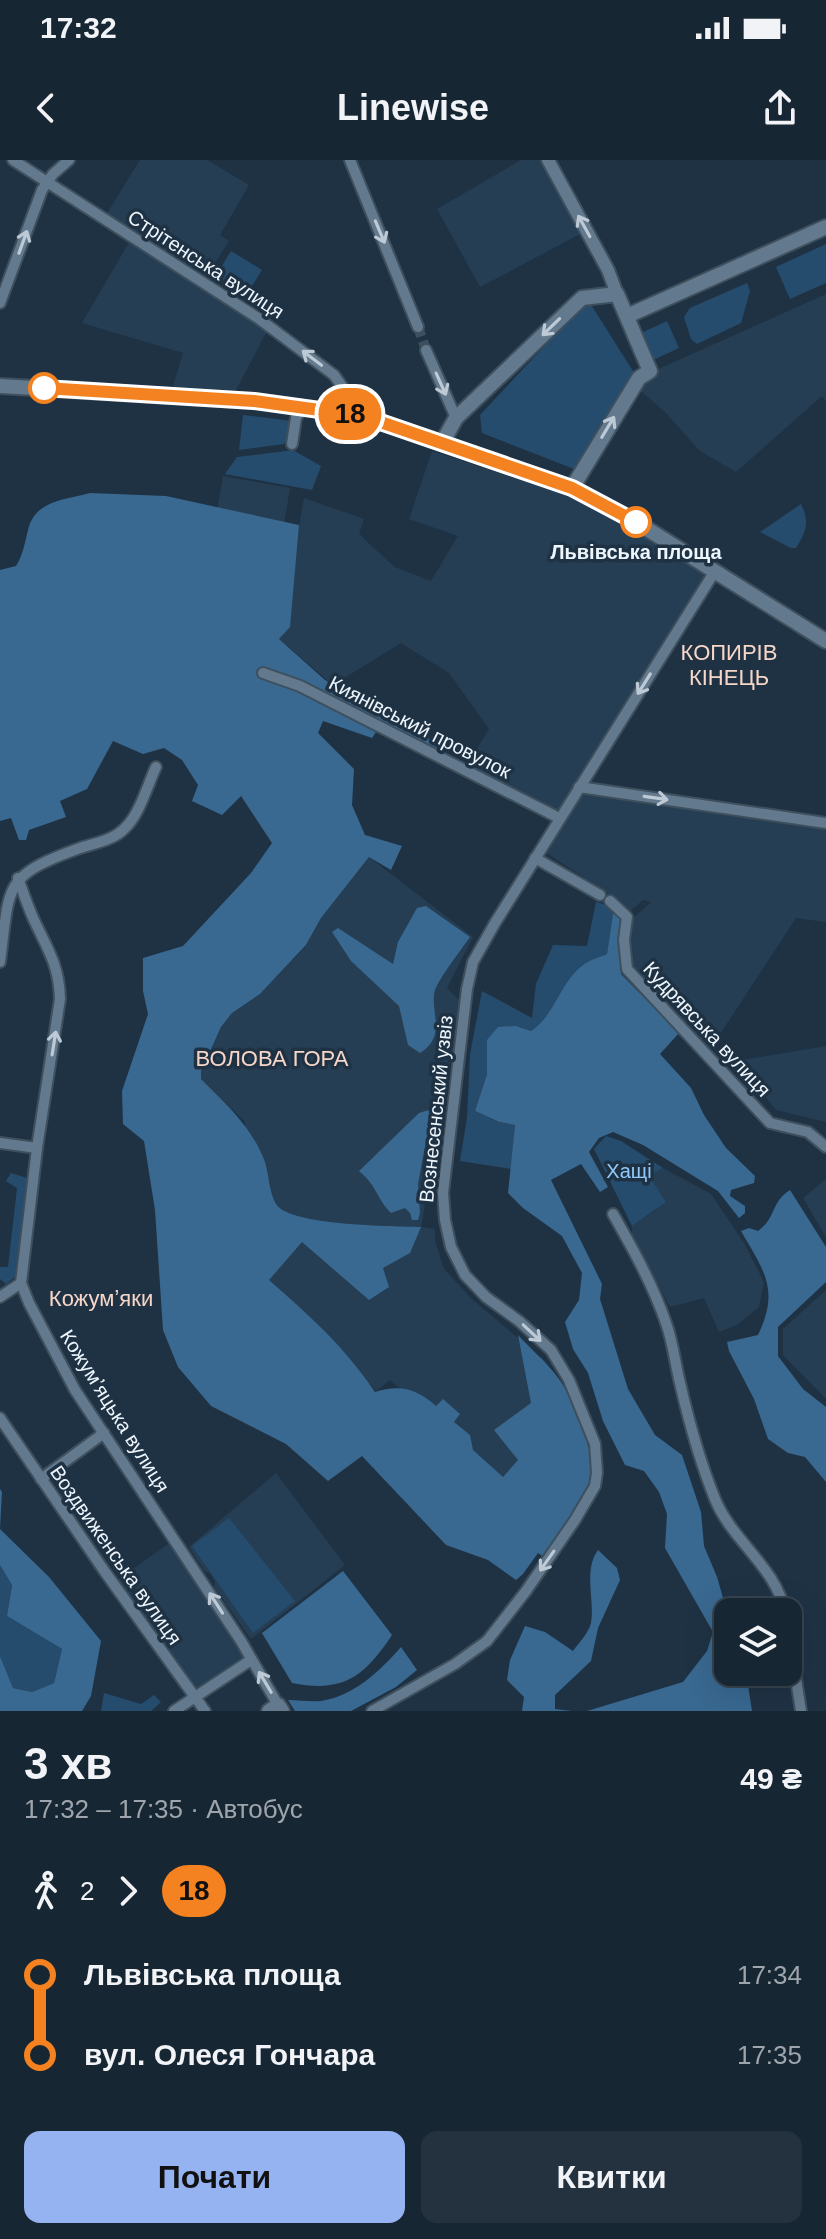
<!DOCTYPE html>
<html lang="uk">
<head>
<meta charset="utf-8">
<style>
	body { margin:0; font-family:Arial,sans-serif; background:#24323f; color:#f1f3f6; height:100vh; display:flex; flex-direction:column; font-size:30px; white-space:nowrap }
	* { box-sizing:border-box; margin:0 }
	p { font-size:26px; color:#9ea5ac }
	.icon { flex:none; width:44px; height:44px; fill:none; stroke:currentColor; stroke-width:2; stroke-linecap:round; stroke-linejoin:round }
	.map { position:relative; height:1551px; overflow:hidden }
	.side { display:flex; flex-direction:column; background:#172633; flex:1 }
	.side>* { flex:none }
	.badge { padding:0 16px; border-radius:26px; font-size:28px; line-height:52px }
	.buttons { position:absolute; left:714px; top:1438px; display:grid; gap:16px }
	.buttons a { display:grid; place-items:center; width:88px; height:88px; border-radius:16px; background:#172633; box-shadow:0 8px 32px #0002,0 0 0 2px #36434e; font-size:40px }
	.map>.badge { position:absolute; translate:-50% -50%; box-shadow:0 0 0 4px #fff }
	.legs { display:flex; align-items:center; gap:12px; height:88px; padding:0 24px; font-size:26px }
	.legs p { margin-inline-start:auto }
	.headline { display:flex; align-items:center; justify-content:space-between; height:136px; padding:0 24px }
	h1 { font-size:44px; font-weight:700; line-height:60px }
	.action { display:flex; gap:16px; margin-top:auto; padding:16px 24px }
	.action a { flex:1; height:92px; border-radius:16px; background:#95b2f1; color:#111; font-size:32px; font-weight:700; line-height:92px; text-align:center }
	.action a+a { background:#24323f; color:#f1f3f6 }
	ul { padding:0 24px; list-style:none }
	li { display:flex; align-items:center; gap:28px; height:80px; font-size:30px }
	li i { display:grid; place-items:center; width:12px; height:100%; margin:0 10px; background:currentColor }
	li i::after { content:''; width:20px; height:20px; margin:-10px; border:6px solid; border-radius:50%; background:#172633 }
	li p { margin-inline-start:auto }
	li:first-child i { background:linear-gradient(#0000 50%,currentColor 0) }
	li:last-child i { background:linear-gradient(currentColor 50%,#0000 0) }
	.status { display:flex; justify-content:space-between; align-items:center; height:56px; padding:0 40px; background:#172633; direction:ltr }
	.status svg { height:22px; fill:currentColor }
	header { display:flex; justify-content:space-between; align-items:center; height:104px; padding:0 24px; background:#172633; font-size:36px; font-weight:700 }
	.map>svg:first-child { display:block }
	.built { fill:#253e54 }
	.green { fill:#264c6d }
	.forest { fill:#396890 }
	.lines { fill:none; stroke-linecap:round; stroke-linejoin:round }
	.minor-tunnel { stroke:#3e4f60; stroke-width:10; stroke-dasharray:10 5; stroke-linecap:butt }
	.minor-casing { stroke:#3e4f5d; stroke-width:14 }
	.tertiary-casing { stroke:#3e4f5d; stroke-width:16 }
	.secondary-casing { stroke:#3e4f5d; stroke-width:18 }
	.minor { stroke:#63798d; stroke-width:10 }
	.tertiary { stroke:#63798d; stroke-width:12 }
	.secondary { stroke:#63798d; stroke-width:14 }
	.oneway { stroke:#bdcad6 }
	.line-1-casing { stroke:#fff; stroke-width:18 }
	.line-1 { stroke:#f58220; stroke-width:12 }
	.stop-1-dot { fill:#fff; stroke:#f58220; stroke-width:4 }
	.labels { text-anchor:middle; stroke-width:7; stroke-linejoin:round; paint-order:stroke }
	.street-label { font-size:20px; fill:#eef6fd; stroke:#1f3244 }
	.stop-label { font-size:20px; font-weight:bold; fill:#eef6fd; stroke:#1f3244 }
	.park-label { font-size:20px; fill:#92c9fb; stroke:#1f3244 }
	.neighbourhood-label { font-size:22px; fill:#f5d6c8; stroke:#1f3244 }
</style>
</head>
<body>
<div class="status"><b>17:32</b><svg viewBox="0 0 49 12"><path d="M0 12V9h3v3zM5 12V6h3v6zM10 12V3h3v9zM15 12V0h3v12zM26 1h20v11H26zM47 4h2v5h-2z"/></svg></div>
<header><svg class="icon" aria-label="back" viewBox="0 0 24 24"><path d="M15 5l-7 7 7 7"/></svg>Linewise<svg class="icon" aria-label="share" viewBox="0 0 24 24"><path d="M12 15V3M7 8l5-5 5 5M5 13v7h14v-7"/></svg></header>
<div class="map">
<svg width="826" height="1551" viewBox="0 0 826 1551">
	<rect width="100%" height="100%" fill="#1f3244"/>
	<!-- built -->
	<g class="built">
		<polygon points="140,0 207,0 249,25 220,75 229,81 204,120 106,55"/>
		<polygon points="521,0 543,0 584,72 480,127 437,49"/>
		<polygon points="131,79 269,167 234,234 171,232 183,193 82,163"/>
		<polygon points="826,134 826,241 822,236 736,312 700,291 664,251 636,227 654,211"/>
		<polygon points="432,291 561,333 587,344 703,412 705,419 556,653 467,605 489,569 449,513 401,483 333,525 279,479 304,338 364,359 359,374 376,390 395,407 431,421 458,376 409,359"/>
		<polygon points="223,316 290,328 284,365 217,351"/>
		<polygon points="589,633 826,667 826,762 796,758 709,891 628,800 630,761 651,742 643,740 628,753 609,737 609,734 545,692 580,636"/>
		<polygon points="369,697 473,777 447,828 459,840 461,846 421,1067 435,1069 435,1081 444,1109 473,1140 545,1201 556,1218 520,1335 390,1220 376,1231 325,1178 236,1111 245,962 201,919 200,911 221,867 232,853 260,834 306,786 321,758"/>
		<polygon points="826,886 826,962 776,950 736,901"/>
		<polygon points="663,1008 711,1034 744,1083 764,1122 759,1147 738,1164 719,1172 704,1138 670,1147 632,1077 632,1066 656,1050 649,1016"/>
		<polygon points="826,1019 826,1077 803,1038"/>
		<polygon points="826,1130 826,1239 783,1195 783,1169"/>
		<polygon points="276,1313 345,1405 251,1479 214,1427 215,1421 209,1412 205,1412 189,1387"/>
		<polygon points="171,1382 244,1493 243,1498 197,1530 193,1528 116,1421"/>
	</g>
	<!-- green -->
	<g class="green">
		<polygon points="826,84 826,123 790,139 776,107"/>
		<polygon points="231,91 262,110 245,137 214,119"/>
		<polygon points="747,123 750,131 741,163 697,184 691,179 684,157 690,148"/>
		<polygon points="590,143 636,216 610,250 574,309 482,273 480,255 584,144"/>
		<polygon points="667,161 679,188 651,201 639,174"/>
		<polygon points="243,255 293,261 288,280 284,284 239,290"/>
		<polygon points="293,290 321,306 312,330 225,314 237,297"/>
		<path d="M801,344C810,362 806,372 796,388H791L760,372Z"/>
		<path d="M596,742L610,746L618,754L613,755L607,794C600,797 589,800 583,805C560,822 555,855 531,871L516,866L487,880V914L475,951L498,962L515,965L511,1009L460,1001L467,958L470,895L482,831L532,858L536,824L553,785L587,786Z"/>
		<polygon points="606,976 621,981 663,1008 649,1016 666,1042 632,1066 594,989"/>
		<polygon points="11,1013 27,1018 15,1117 6,1124 0,1119 0,1107 8,1107 17,1028 6,1021"/>
		<polygon points="229,1358 295,1441 253,1473 192,1386"/>
		<polygon points="0,1405 12,1424 7,1456 62,1489 54,1523 32,1532 13,1528 0,1496"/>
		<polygon points="104,1533 141,1544 154,1535 161,1542 151,1551 101,1551"/>
	</g>
	<!-- forest -->
	<g class="forest">
		<path d="M90,333L166,336L299,365L290,467L279,479L325,520L442,586L439,591L382,563L372,578L323,561L318,573L354,609L352,645L365,675L402,686L391,710L369,697L321,758L306,785L260,834L232,853L221,867L201,911V919C226,944 252,967 265,1002C269,1015 269,1032 276,1044C289,1066 394,1066 421,1067L410,1093L383,1108L389,1127L369,1140L302,1082L269,1120C310,1156 344,1186 375,1232C400,1224 417,1229 436,1246L443,1239L460,1254L454,1262L470,1275L473,1290L503,1317L518,1300L494,1270L531,1243L518,1175C530,1188 545,1201 556,1215C573,1236 599,1298 590,1324C581,1351 560,1374 544,1397L538,1393L523,1414L516,1420L488,1400L446,1385L362,1296L328,1321L286,1284L211,1246L178,1207L163,1170L155,1050L144,981L123,964L122,931L148,854L143,831V798L183,786L251,713L272,683L241,636L222,655L192,641L198,625L182,600L164,588L143,594L113,581L87,629L60,641L66,657L29,670L26,680H19L11,658L0,661V410L16,406C23,395 25,382 28,370C35,340 65,340 90,333Z"/>
		<path d="M426,746L470,777C461,790 440,817 435,830C429,850 448,876 420,893L408,885L399,846L351,801L332,772L338,768L393,804L398,782L417,748Z"/>
		<path d="M613,754H618L622,758L619,795L621,814L679,873L660,894L691,928L704,955L726,988L755,1016L754,1023L731,1030L730,1036L745,1046V1053L739,1058L718,1031L643,985L613,972L599,978L589,992L608,1027L600,1032L581,1004L551,1020L602,1124L600,1139L628,1229L655,1275L682,1295L701,1352L704,1386L717,1417L724,1441L732,1452H728V1512H746L752,1551H587L683,1522L707,1491L713,1472L665,1388L667,1354L659,1332L644,1311L625,1305L603,1261L588,1213L573,1189L565,1162L579,1140L582,1113L562,1076L523,1048L508,1033L515,965L499,962L475,951L487,914V880L498,867L516,866L531,871C555,855 560,822 583,805C589,800 600,797 607,794Z"/>
		<path d="M432,949L418,1024L420,1053L418,1060H412L410,1053L405,1048L391,1053C376,1038 378,1027 359,1011L419,953Z"/>
		<path d="M790,1030L826,1087V1122L778,1167V1196L803,1229L826,1247V1322L805,1297L788,1293L768,1279L754,1239L729,1191L727,1182L758,1175C780,1129 764,1111 741,1071L749,1068L758,1071C777,1057 770,1043 790,1030Z"/>
		<polygon points="0,1329 2,1332 0,1369 49,1417 101,1481 91,1536 82,1551 0,1551 0,1496 13,1528 32,1532 54,1523 62,1489 7,1456 12,1425 0,1405"/>
		<path d="M598,1390L617,1408L620,1420L598,1468L591,1501L555,1535V1549L572,1551H522L524,1537L507,1520L510,1500L525,1466L545,1472L573,1491C579,1483 589,1472 591,1463C595,1439 583,1411 598,1390Z"/>
		<path d="M343,1411L392,1475C364,1517 343,1533 292,1523L262,1473Z"/>
		<path d="M401,1487L417,1510L396,1527L351,1551H295L288,1540C299,1540 311,1542 321,1541C354,1536 380,1511 401,1487Z"/>
	</g>
	<g class="lines">
		<!-- minor-tunnel -->
		<polyline class="minor-tunnel" points="418,167 426,190"/>
		<!-- minor casing -->
		<g class="minor-casing">
			<g id="minor">
				<polyline points="13,0 258,158 334,215 363,256"/>
				<polyline points="350,0 418,167"/>
				<polyline points="0,143 42,30 53,14 69,0"/>
				<polyline points="426,190 456,258"/>
				<polyline points="292,284 296,258 303,246"/>
				<polyline points="263,513 300,526 559,658"/>
				<polyline points="579,627 826,663"/>
				<polyline points="535,698 600,735"/>
				<path d="M18,718C23,732 28,747 34,760C48,790 59,805 60,839L37,988L21,1123L29,1143L75,1230L241,1481L278,1545"/>
				<polyline points="610,741 627,757 624,780 627,809 770,963 808,972 826,987"/>
				<path d="M0,802C10,725 2,716 80,688C95,683 114,680 125,668C140,654 147,626 156,607"/>
				<polyline points="0,983 37,988"/>
				<path d="M613,1054C633,1089 653,1125 666,1163C673,1182 675,1203 680,1223C689,1262 700,1302 715,1339C732,1381 776,1407 785,1452"/>
				<polyline points="0,1137 21,1123"/>
				<polyline points="0,1258 105,1412 205,1551"/>
				<polyline points="41,1319 104,1273"/>
				<polyline points="788,1468 801,1551"/>
				<polyline points="174,1551 251,1500"/>
				<polyline points="372,1551 455,1504 487,1481 526,1431 575,1360 595,1326 597,1313 595,1284 569,1220 551,1190 519,1161 486,1137 465,1115 451,1087 445,1060 443,1033 467,829 473,802 495,763 715,411"/>
			</g>
		</g>
		<!-- tertiary casing -->
		<g class="tertiary-casing">
			<polyline id="tertiary" points="548,0 608,110 617,134"/>
		</g>
		<!-- secondary casing -->
		<g class="secondary-casing">
			<g id="secondary">
				<polyline points="627,156 826,67"/>
				<polyline points="0,226 254,241 363,256 572,328 636,362 826,481"/>
				<polyline points="442,283 456,258 582,138 617,134 650,211 639,218 572,328"/>
				<polyline points="269,1551 278,1545 282,1551"/>
			</g>
		</g>
		<!-- minor -->
		<use href="#minor" class="minor"/>
		<!-- tertiary -->
		<use href="#tertiary" class="tertiary"/>
		<!-- secondary -->
		<use href="#secondary" class="secondary"/>
	</g>
	<!-- one-way arrows -->
	<defs><path id="oneway-shaft" d="M-6 0H5M1.5-3L5.5 0L1.5 3" fill="none" stroke-width="1.6" stroke-linecap="round" stroke-linejoin="round" transform="scale(2)"/></defs>
	<g class="oneway">
		<use href="#oneway-shaft" transform="translate(584 66) rotate(-119)"/>
		<use href="#oneway-shaft" transform="translate(380 72) rotate(67)"/>
		<use href="#oneway-shaft" transform="translate(23 82) rotate(-70)"/>
		<use href="#oneway-shaft" transform="translate(551 167) rotate(136)"/>
		<use href="#oneway-shaft" transform="translate(312 198) rotate(-143)"/>
		<use href="#oneway-shaft" transform="translate(441 224) rotate(66)"/>
		<use href="#oneway-shaft" transform="translate(608 267) rotate(-59)"/>
		<use href="#oneway-shaft" transform="translate(644 524) rotate(122)"/>
		<use href="#oneway-shaft" transform="translate(656 638) rotate(8)"/>
		<use href="#oneway-shaft" transform="translate(54 883) rotate(-81)"/>
		<use href="#oneway-shaft" transform="translate(532 1173) rotate(43)"/>
		<use href="#oneway-shaft" transform="translate(547 1401) rotate(125)"/>
		<use href="#oneway-shaft" transform="translate(216 1443) rotate(-123)"/>
		<use href="#oneway-shaft" transform="translate(265 1522) rotate(-121)"/>
	</g>
	<g class="lines">
		<!-- line-1 casing -->
		<g class="line-1-casing">
			<polyline id="line-1" points="44,228 254,241 363,256 572,328 636,362"/>
		</g>
		<!-- line-1 -->
		<use href="#line-1" class="line-1"/>
	</g>
	<!-- markers -->
	<g class="stop-1-dot">
		<circle cx="44" cy="228" r="14"/>
		<circle cx="636" cy="362" r="14"/>
	</g>
	<g class="labels">
		<!-- street labels -->
		<g class="street-label">
			<text transform="translate(206 104) rotate(33)" y="7">Стрітенська вулиця</text>
			<text transform="translate(420 567) rotate(27)" y="7">Киянівський провулок</text>
			<text transform="translate(707 869) rotate(47)" y="7">Кудрявська вулиця</text>
			<text transform="translate(436 949) rotate(-84)" y="7">Вознесенський узвіз</text>
			<text transform="translate(115 1251) rotate(58)" y="7">Кожумʼяцька вулиця</text>
			<text transform="translate(116 1395) rotate(55)" y="7">Воздвиженська вулиця</text>
		</g>
		<!-- stop labels -->
		<g class="stop-label">
			<text x="636" y="399">Львівська площа</text>
		</g>
		<!-- park labels -->
		<g class="park-label">
			<text x="629" y="1018">Хащі</text>
		</g>
		<!-- neighbourhood labels -->
		<g class="neighbourhood-label">
			<text x="729" y="500">КОПИРІВ<tspan x="729" dy="25">КІНЕЦЬ</tspan></text>
			<text x="272" y="906">ВОЛОВА ГОРА</text>
			<text x="101" y="1146">Кожумʼяки</text>
		</g>
	</g>
</svg>
<div class="buttons">
<a><svg class="icon" aria-label="layers" viewBox="0 0 24 24"><path d="M12 4l9 5-9 5-9-5zM3 14l9 5 9-5"/></svg></a>
</div>
<b class="badge" style="left:350px;top:254px;background:#f58220;color:#111">18</b>
</div>
<section class="side">
<div class="headline"><div><h1>3 хв</h1><p>17:32 – 17:35 · Автобус</p></div><b>49 ₴</b></div>
<div class="legs"><svg class="icon" aria-label="walk" viewBox="0 0 24 24"><circle cx="13" cy="4" r="2"/><path d="M13 8l-2 6 4 7M11 14l-3 7M7 12l3-4h3l4 4"/></svg>2<svg class="icon" aria-label="forward" viewBox="0 0 24 24"><path d="M9 5l7 7-7 7"/></svg><b class="badge" style="background:#f58220;color:#111">18</b></div>
<ul>
<li><i style="color:#f58220"></i><b>Львівська площа</b><p>17:34</p></li>
<li><i style="color:#f58220"></i><b>вул. Олеся Гончара</b><p>17:35</p></li>
</ul>
<div class="action"><a>Почати</a><a>Квитки</a></div>
</section>
</body>
</html>
